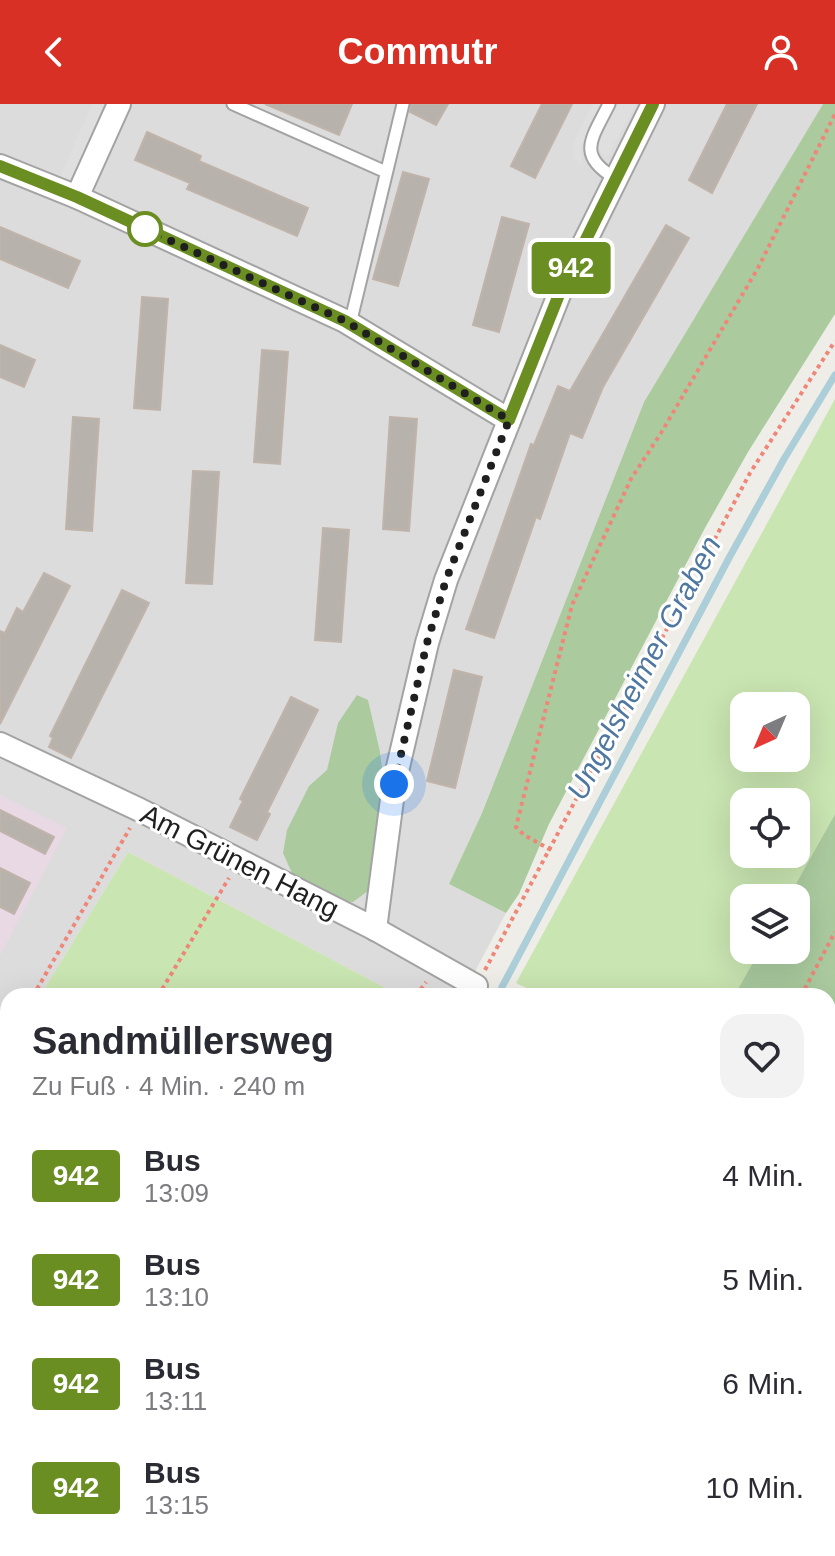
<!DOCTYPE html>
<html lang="de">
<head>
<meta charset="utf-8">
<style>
	body { margin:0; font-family:Arial,sans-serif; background:#f2f2f3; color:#2b2b33; height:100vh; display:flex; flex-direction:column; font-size:30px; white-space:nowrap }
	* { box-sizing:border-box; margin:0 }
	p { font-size:26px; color:#7c7c81 }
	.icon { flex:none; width:44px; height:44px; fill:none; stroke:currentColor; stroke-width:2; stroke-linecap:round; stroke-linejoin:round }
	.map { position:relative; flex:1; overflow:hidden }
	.details { position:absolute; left:0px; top:884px; width:836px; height:568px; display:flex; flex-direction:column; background:#fff; border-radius:24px 24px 0 0; box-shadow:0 8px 32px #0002 }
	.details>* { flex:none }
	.badge { padding:0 16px; border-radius:6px; font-size:28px; line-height:52px }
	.needle { width:52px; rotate:224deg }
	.fabs { position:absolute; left:730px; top:588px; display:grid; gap:16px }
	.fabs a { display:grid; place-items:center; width:80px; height:80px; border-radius:16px; background:#fff; box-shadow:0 8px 32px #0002; font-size:40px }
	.you { position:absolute; width:40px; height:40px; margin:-20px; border:6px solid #fff; border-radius:50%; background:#1a73e8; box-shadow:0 0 0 12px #1a73e833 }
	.map>.badge { position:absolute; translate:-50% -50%; box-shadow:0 0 0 4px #fff }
	.round { display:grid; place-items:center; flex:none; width:84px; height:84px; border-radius:24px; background:#f2f2f3 }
	.headline { display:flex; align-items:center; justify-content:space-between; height:136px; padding:0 32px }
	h1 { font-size:38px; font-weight:700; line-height:60px }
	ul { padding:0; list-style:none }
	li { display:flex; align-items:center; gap:24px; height:104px; padding:0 32px }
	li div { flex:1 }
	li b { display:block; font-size:30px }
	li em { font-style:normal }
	li .badge { min-width:88px; font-weight:700; text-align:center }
	header { display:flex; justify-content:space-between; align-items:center; height:104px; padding:0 32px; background:#d93025; color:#fff; font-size:36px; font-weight:700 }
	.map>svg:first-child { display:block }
	.residential { fill:#dddcdc }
	.industrial { fill:#e8d9e5 }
	.grass { fill:#c9e5b1; fill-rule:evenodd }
	.forest { fill:#abcb9f }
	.parking { fill:#dfdfdf }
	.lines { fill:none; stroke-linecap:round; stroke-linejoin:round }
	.stream { stroke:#abced9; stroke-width:7 }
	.building { fill:#b8b2ac; stroke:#c0b4aa; stroke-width:2 }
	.service-casing { stroke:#a3a3a3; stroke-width:15 }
	.minor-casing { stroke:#a3a3a3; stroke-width:26 }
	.path { stroke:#ee8779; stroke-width:4; stroke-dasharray:4 4; stroke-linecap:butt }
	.service { stroke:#fff; stroke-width:11 }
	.minor { stroke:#fff; stroke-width:22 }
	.line-casing { stroke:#fff; stroke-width:18 }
	.line { stroke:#6b8e23; stroke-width:12 }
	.walk { stroke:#1f1f1f; stroke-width:8; stroke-dasharray:0 14.4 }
	.stop-dot { fill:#fff; stroke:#6b8e23; stroke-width:4 }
	.labels { text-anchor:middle; stroke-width:6; stroke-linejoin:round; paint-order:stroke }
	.street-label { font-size:28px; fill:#1f1f1f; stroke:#fff }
	.water-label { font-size:30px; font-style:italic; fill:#5077a0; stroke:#fff }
</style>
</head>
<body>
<header><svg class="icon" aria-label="back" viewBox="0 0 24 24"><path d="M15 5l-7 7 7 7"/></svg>Commutr<svg class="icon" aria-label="person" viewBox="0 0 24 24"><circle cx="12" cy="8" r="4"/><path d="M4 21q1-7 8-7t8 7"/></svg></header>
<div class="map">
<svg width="835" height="1452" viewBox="0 0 835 1452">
	<rect width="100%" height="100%" fill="#efede7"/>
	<!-- residential -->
	<polygon class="residential" points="0,0 823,0 644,298 482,709 449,780 506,809 462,892 404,892 395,889 128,748 40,892 8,892 8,944 0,940"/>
	<!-- industrial -->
	<g class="industrial">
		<polygon points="0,691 67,724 0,851"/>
		<polygon points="835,930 835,1452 404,1452 413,1444 828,1444 828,942"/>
	</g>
	<!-- grass -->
	<g class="grass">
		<path d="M835,295V710L788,794H744V846H760L734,892H543L516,879ZM744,602H796V654H744ZM744,698H796V750H744Z"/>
		<polygon points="128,748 395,889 393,892 40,892"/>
		<polygon points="0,940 8,944 8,1444 95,1444 91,1452 0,1452"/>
		<polygon points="231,1444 336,1444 329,1452 227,1452"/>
	</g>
	<!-- forest -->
	<g class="forest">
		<polygon points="823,0 835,0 835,210 748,348 705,424 549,720 519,790 506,809 449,780 482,709 644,298"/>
		<polygon points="357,591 368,596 380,648 385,689 373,783 353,798 329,795 295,776 283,749 287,726 309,682 327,666 338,619"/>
		<polygon points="835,710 835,930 828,942 828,892 734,892 760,846 796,846 796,794 788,794"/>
		<polygon points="336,1444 413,1444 404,1452 329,1452"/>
	</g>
	<!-- parking -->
	<g class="parking">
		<polygon points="92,0 112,0 73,84 58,77"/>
		<polygon points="593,0 602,0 581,42 582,62 574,54 574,38"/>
		<polygon points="618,0 636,0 606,55 597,42"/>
	</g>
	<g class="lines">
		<!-- stream -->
		<g class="stream">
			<polyline points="502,883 729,454 784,355 835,271"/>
			<polyline points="211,1452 215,1444"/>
		</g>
	</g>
	<!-- building -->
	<g class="building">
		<polygon points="265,0 352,0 339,31"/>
		<polygon points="411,0 448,0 436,21 410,8"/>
		<polygon points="542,0 572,0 535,74 511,62"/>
		<polygon points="727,0 757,0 712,89 689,76"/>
		<polygon points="147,28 201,52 199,57 308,104 297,132 187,85 190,79 135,56"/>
		<polygon points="403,68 429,75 398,182 373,175"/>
		<polygon points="502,113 529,120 499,228 473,221"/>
		<polygon points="666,121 689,134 603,283 582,334 570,329 540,415 536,413 494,534 466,525 531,340 534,341 558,282 570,287"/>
		<polygon points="0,123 80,157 68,184 0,155"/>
		<polygon points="142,193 168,195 160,306 134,304"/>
		<polygon points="0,241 35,256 24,283 0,273"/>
		<polygon points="262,246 288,248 280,360 254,358"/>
		<polygon points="73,313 99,315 92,427 66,425"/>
		<polygon points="390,313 417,315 409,427 383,425"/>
		<polygon points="193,367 219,368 212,480 186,479"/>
		<polygon points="323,424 349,426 341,538 315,536"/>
		<polygon points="44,469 70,482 0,620 0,527 5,529 17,504 23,508"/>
		<polygon points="122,486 149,499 71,654 49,643 53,634 50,632"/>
		<polygon points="454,566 482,573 455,684 427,677"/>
		<polygon points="291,593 318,606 267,708 270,710 257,736 230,723 243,697 240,695"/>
		<polygon points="0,706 54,733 45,750 0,727"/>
		<polygon points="0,764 30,779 14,810 0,803"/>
	</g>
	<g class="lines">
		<!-- service casing -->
		<g class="service-casing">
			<g id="service">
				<polyline points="233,0 386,68"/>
				<path d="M609,0C593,33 575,51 615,74"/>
				<polyline points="350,220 403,0"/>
				<polyline points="182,1452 186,1444"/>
			</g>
		</g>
		<!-- minor casing -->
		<g class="minor-casing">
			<g id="minor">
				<polyline points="0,62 77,93 345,217 509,316"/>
				<polyline points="77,93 119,0"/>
				<polyline points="0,640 140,706 375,825 476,882"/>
				<polyline points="375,825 394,680 427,539 446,476 560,188 653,0"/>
				<polyline points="828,1258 835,1253"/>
				<polyline points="530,1452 541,1444"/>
			</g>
		</g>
		<!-- path -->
		<g class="path">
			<polyline points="551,746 524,731 516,723 572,501 631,375 661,329 758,164 835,10"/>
			<polyline points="485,866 750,369 835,237"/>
			<polyline points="33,892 130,724"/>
			<polyline points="158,892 229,774"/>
			<polyline points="416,892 426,878"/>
			<polyline points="801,892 835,828"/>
			<polyline points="0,958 8,944 7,937"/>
			<polyline points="0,1154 8,1141"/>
			<polyline points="0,1256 8,1261"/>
			<polyline points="100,1448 110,1452"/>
			<polyline points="99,1452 102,1444"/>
			<polyline points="311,1452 318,1444"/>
			<polyline points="416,1452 422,1444"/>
		</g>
		<!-- service -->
		<use href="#service" class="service"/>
		<!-- minor -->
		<use href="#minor" class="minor"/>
	</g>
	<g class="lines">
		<!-- line casing -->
		<g class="line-casing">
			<polyline id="line" points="0,62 77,93 345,217 509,316 560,188 653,0"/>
		</g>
		<!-- line -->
		<use href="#line" class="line"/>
		<!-- walk -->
		<polyline class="walk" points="145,125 345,217 509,316 446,476 427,539 394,680"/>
	</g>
	<!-- markers -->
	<circle class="stop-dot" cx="145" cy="125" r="16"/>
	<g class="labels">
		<!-- street labels -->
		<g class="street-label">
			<text transform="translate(240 757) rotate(27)" y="10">Am Grünen Hang</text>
		</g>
		<!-- water labels -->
		<g class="water-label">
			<text transform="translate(644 564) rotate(-62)" y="10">Ungelsheimer Graben</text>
		</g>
	</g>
</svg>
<div class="fabs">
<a><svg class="needle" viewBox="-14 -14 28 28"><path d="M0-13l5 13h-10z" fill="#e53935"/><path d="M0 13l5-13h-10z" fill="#7c7c81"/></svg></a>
<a><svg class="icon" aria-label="locate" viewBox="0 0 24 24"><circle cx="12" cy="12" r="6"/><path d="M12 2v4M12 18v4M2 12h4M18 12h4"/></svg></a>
<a><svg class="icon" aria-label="layers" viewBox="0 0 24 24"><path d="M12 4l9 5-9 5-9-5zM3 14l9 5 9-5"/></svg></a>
</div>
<div class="you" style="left:394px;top:680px"></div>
<b class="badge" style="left:571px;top:164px;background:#6b8e23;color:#fff">942</b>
<section class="details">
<div class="headline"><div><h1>Sandmüllersweg</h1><p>Zu Fuß · 4 Min. · 240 m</p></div><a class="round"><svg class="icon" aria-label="heart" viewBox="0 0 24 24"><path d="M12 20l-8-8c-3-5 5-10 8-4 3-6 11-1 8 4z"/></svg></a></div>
<ul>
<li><span class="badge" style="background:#6b8e23;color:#fff">942</span><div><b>Bus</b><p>13:09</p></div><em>4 Min.</em></li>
<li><span class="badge" style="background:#6b8e23;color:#fff">942</span><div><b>Bus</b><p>13:10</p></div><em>5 Min.</em></li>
<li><span class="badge" style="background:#6b8e23;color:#fff">942</span><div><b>Bus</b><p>13:11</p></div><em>6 Min.</em></li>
<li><span class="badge" style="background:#6b8e23;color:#fff">942</span><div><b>Bus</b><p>13:15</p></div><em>10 Min.</em></li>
</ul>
</section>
</div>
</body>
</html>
